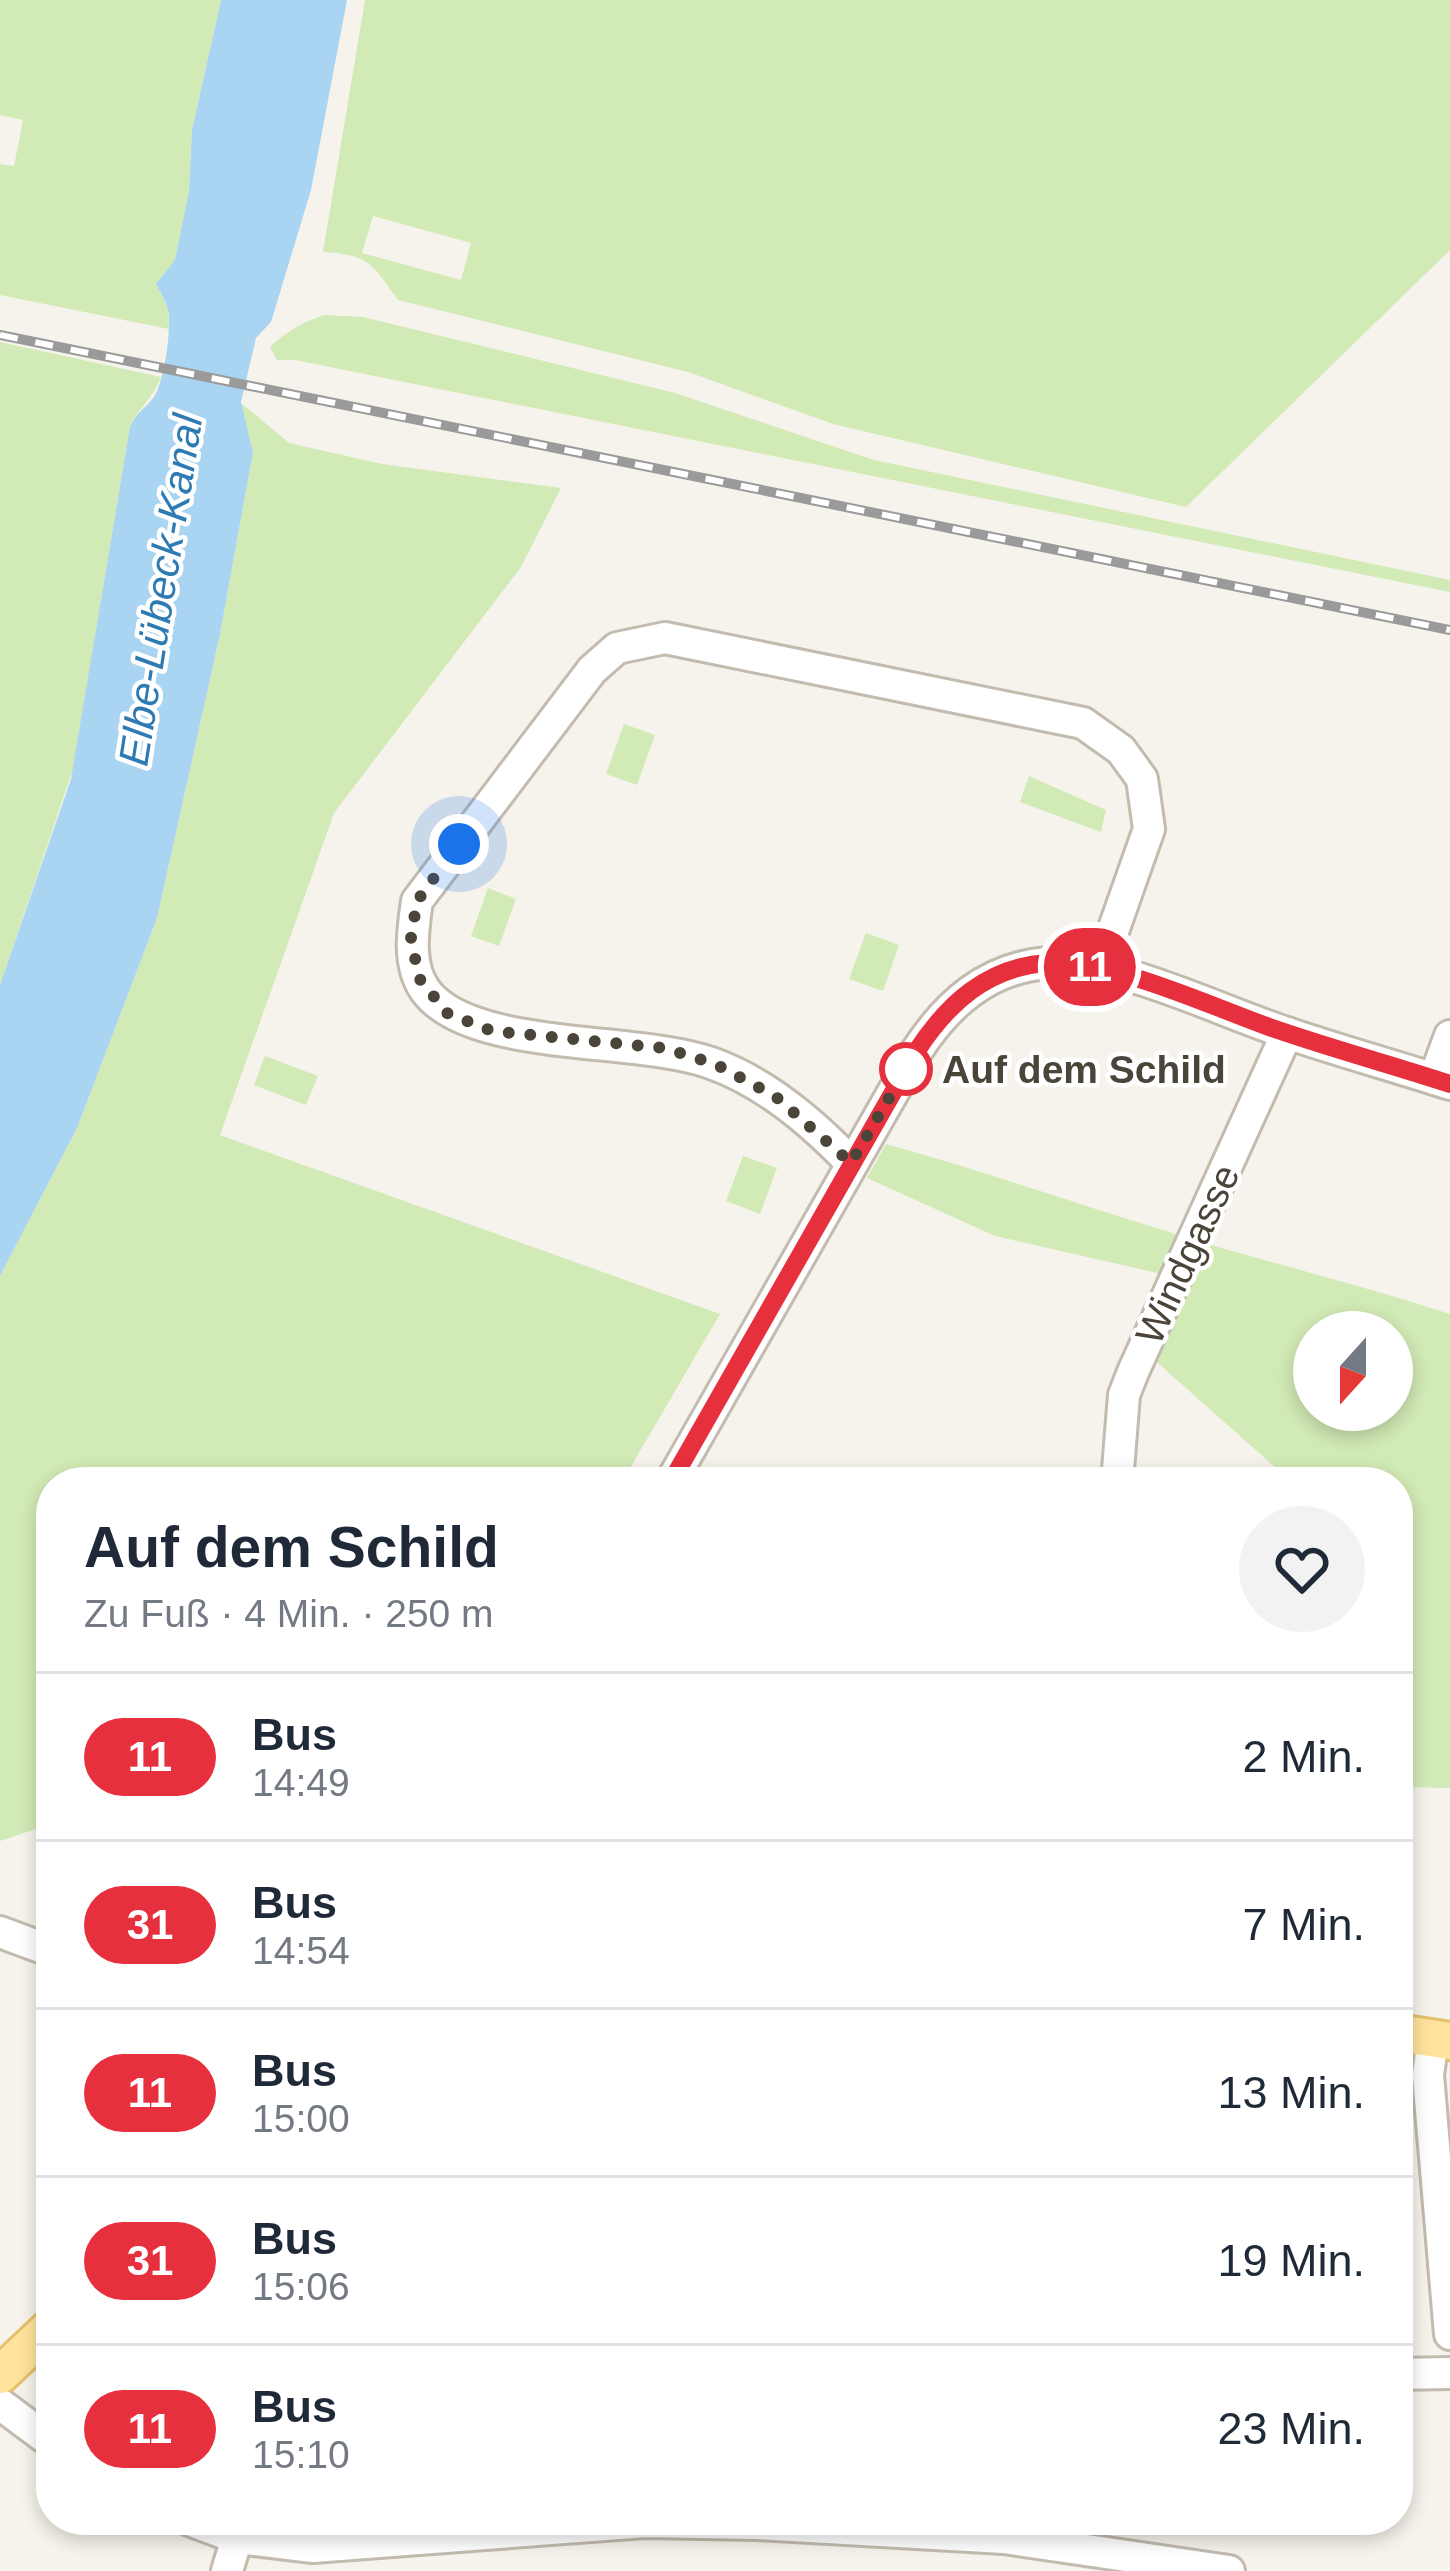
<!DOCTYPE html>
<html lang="de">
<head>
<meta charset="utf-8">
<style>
	body { margin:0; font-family:Arial,sans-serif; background:#f2f2f3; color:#1f2937; height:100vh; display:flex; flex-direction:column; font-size:45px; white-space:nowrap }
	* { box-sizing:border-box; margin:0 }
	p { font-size:39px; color:#747a83 }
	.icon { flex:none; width:66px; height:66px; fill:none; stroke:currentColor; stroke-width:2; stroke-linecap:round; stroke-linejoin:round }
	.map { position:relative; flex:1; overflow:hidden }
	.panel { position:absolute; left:36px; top:1467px; width:1377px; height:1068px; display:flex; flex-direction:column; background:#fff; border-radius:48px; box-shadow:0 6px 18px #0003 }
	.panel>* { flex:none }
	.badge { padding:0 24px; border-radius:39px; font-size:42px; line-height:78px }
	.needle { width:78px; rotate:201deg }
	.fabs { position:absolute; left:1293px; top:1311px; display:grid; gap:24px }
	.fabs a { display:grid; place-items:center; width:120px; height:120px; border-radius:50%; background:#fff; box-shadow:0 6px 18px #0003; font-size:60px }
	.you { position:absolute; width:60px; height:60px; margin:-30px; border:9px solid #fff; border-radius:50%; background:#1a73e8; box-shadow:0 0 0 18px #1a73e833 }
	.map>.badge { position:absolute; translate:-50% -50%; box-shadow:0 0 0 6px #fff }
	.round { display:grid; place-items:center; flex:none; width:126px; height:126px; border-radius:63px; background:#f2f2f3 }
	.overview { display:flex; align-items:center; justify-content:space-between; height:204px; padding:0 48px }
	h1 { font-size:57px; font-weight:700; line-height:90px }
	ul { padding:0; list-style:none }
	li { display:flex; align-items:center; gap:36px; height:168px; padding:0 48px; border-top:3px solid #e0e1e3 }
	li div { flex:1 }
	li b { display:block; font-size:45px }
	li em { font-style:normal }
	li .badge { min-width:132px; font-weight:700; text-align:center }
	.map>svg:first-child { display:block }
	.green { fill:#d2eab5; fill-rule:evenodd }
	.water { fill:#a9d4f2 }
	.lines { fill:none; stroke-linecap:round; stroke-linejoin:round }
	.minor-casing { stroke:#c2bbae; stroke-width:36 }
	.major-casing { stroke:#e6c16a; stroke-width:42 }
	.minor { stroke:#fff; stroke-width:30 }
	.major { stroke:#ffe39c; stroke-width:36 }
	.rail-casing { stroke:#9a9a9a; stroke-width:10 }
	.rail { stroke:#fff; stroke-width:6; stroke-dasharray:18; stroke-linecap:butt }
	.line-casing { stroke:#fff; stroke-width:27 }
	.line { stroke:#e7303d; stroke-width:18 }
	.walk { stroke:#4b4439; stroke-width:12; stroke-dasharray:0 21.6 }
	.stop-dot { fill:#fff; stroke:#e7303d; stroke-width:6 }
	.labels { text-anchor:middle; stroke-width:9; stroke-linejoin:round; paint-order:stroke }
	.stop-label { font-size:39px; font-weight:bold; fill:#4b4439; stroke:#fff; text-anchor:start }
	.street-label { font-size:39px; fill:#4b4439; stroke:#fff }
	.water-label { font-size:42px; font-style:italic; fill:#2e7ab2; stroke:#fff }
</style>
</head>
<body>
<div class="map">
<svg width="1450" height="2571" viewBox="0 0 1450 2571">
	<rect width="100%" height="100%" fill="#f6f3ec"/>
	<!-- green -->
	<g class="green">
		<polygon points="0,0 221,0 192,130 189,191 175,261 156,284 168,308 169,329 0,295 0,164 14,166 23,120 0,115"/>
		<path d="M365,0H1450V250L1186,507L833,424L688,372L398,300C372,264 370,255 323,252ZM373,216L471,243L461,280L362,253Z"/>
		<path d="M325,315L363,317L675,393L874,460L1450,580V592L295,360H277L270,347C287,331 302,322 325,315Z"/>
		<path d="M0,342L161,377C154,398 138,407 130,427L73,769L0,985Z"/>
		<polygon points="241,403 289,443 382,464 561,488 521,567 334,813 220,1135 720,1314 622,1482 51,1482 51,1824 0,1841 0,1276 77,1128 157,918 220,634 253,452"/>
		<polygon points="624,724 655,735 637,785 606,774"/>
		<polygon points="1029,776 1106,810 1101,832 1020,802"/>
		<polygon points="488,888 516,899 499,946 471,936"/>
		<polygon points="866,933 899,945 883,991 849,979"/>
		<polygon points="265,1056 318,1076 306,1105 254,1085"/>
		<path d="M886,1144C987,1172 1085,1207 1185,1237C1273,1264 1362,1285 1450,1314V1788L1398,1787V1482H1277V1469L1151,1357L1166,1275L995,1236L867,1178ZM1314,1332H1392V1410H1314Z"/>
		<polygon points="743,1156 777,1168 760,1214 726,1201"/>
	</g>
	<!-- water -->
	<path class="water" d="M221,0H347L311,190L271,322L256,338L241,402L253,452L220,634L157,918L77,1128L0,1276V985L71,779L130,427C136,412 145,409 154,397C164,383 172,327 168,310C166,301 160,292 156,284L175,260L189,191L192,130Z"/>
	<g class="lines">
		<!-- minor casing -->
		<g class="minor-casing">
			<g id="minor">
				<polyline points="1434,1079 1450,1036"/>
				<path d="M851,1163C812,1122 765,1082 711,1063C635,1036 469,1052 425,990C407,964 413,929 417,901L592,670L617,648L665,638L1083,723L1121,750L1142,779L1149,829L1100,968"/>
				<path d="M671,1482L916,1052C947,1004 987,968 1047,963C1115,959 1218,1010 1284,1032C1339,1051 1395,1066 1450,1084"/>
				<polyline points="1117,1482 1124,1395 1133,1372 1287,1033"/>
				<polyline points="0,1932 51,1951"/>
				<polyline points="1433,2038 1428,2075 1450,2334"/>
				<polyline points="1398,2374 1450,2373"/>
				<polyline points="0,2404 51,2442"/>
				<polyline points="189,2520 237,2538 313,2547 645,2522 757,2524 1004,2538 1229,2571"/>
				<polyline points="227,2571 237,2538"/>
			</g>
		</g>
		<!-- major casing -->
		<g class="major-casing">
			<g id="major">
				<polyline points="1398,2033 1450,2041"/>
				<polyline points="0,2375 51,2327"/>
			</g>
		</g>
		<!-- minor -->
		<use href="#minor" class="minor"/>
		<!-- major -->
		<use href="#major" class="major"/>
		<!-- rail casing -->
		<g class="rail-casing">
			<polyline id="rail" points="0,335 1450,630"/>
		</g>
		<!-- rail -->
		<use href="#rail" class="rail"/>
	</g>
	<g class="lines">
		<!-- line casing -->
		<g class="line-casing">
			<path id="line" d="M671,1482L916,1052C947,1004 987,967 1047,963C1112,959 1212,1007 1275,1029C1333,1049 1392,1065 1450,1084"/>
		</g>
		<!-- line -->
		<use href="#line" class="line"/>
		<!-- walk -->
		<polyline class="walk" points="459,844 417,901 411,938 419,978 447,1013 492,1031 664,1048 715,1064 775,1096 851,1163 916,1052 906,1069"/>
	</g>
	<!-- markers -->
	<circle class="stop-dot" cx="906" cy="1069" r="24"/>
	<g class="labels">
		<!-- stop labels -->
		<g class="stop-label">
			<text x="942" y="1083">Auf dem Schild</text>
		</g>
		<!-- street labels -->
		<g class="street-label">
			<text transform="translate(1187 1254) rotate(-65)" y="14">Windgasse</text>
		</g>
		<!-- water labels -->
		<g class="water-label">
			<text transform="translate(160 590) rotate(-81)" y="15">Elbe-Lübeck-Kanal</text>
		</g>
	</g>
</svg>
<div class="fabs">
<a><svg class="needle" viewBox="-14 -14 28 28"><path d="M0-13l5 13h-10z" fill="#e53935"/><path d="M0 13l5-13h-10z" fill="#747a83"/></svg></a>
</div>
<div class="you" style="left:459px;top:844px"></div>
<b class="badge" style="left:1090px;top:967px;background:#e7303d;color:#fff">11</b>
<section class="panel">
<div class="overview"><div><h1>Auf dem Schild</h1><p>Zu Fuß · 4 Min. · 250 m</p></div><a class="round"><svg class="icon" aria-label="heart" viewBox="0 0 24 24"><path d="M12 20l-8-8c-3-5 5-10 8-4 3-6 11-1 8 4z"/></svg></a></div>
<ul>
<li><span class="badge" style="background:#e7303d;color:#fff">11</span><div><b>Bus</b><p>14:49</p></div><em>2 Min.</em></li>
<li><span class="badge" style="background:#e7303d;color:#fff">31</span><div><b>Bus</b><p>14:54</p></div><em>7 Min.</em></li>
<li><span class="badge" style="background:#e7303d;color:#fff">11</span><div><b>Bus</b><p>15:00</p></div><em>13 Min.</em></li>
<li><span class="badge" style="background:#e7303d;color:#fff">31</span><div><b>Bus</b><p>15:06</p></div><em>19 Min.</em></li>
<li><span class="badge" style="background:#e7303d;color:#fff">11</span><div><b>Bus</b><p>15:10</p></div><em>23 Min.</em></li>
</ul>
</section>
</div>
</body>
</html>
